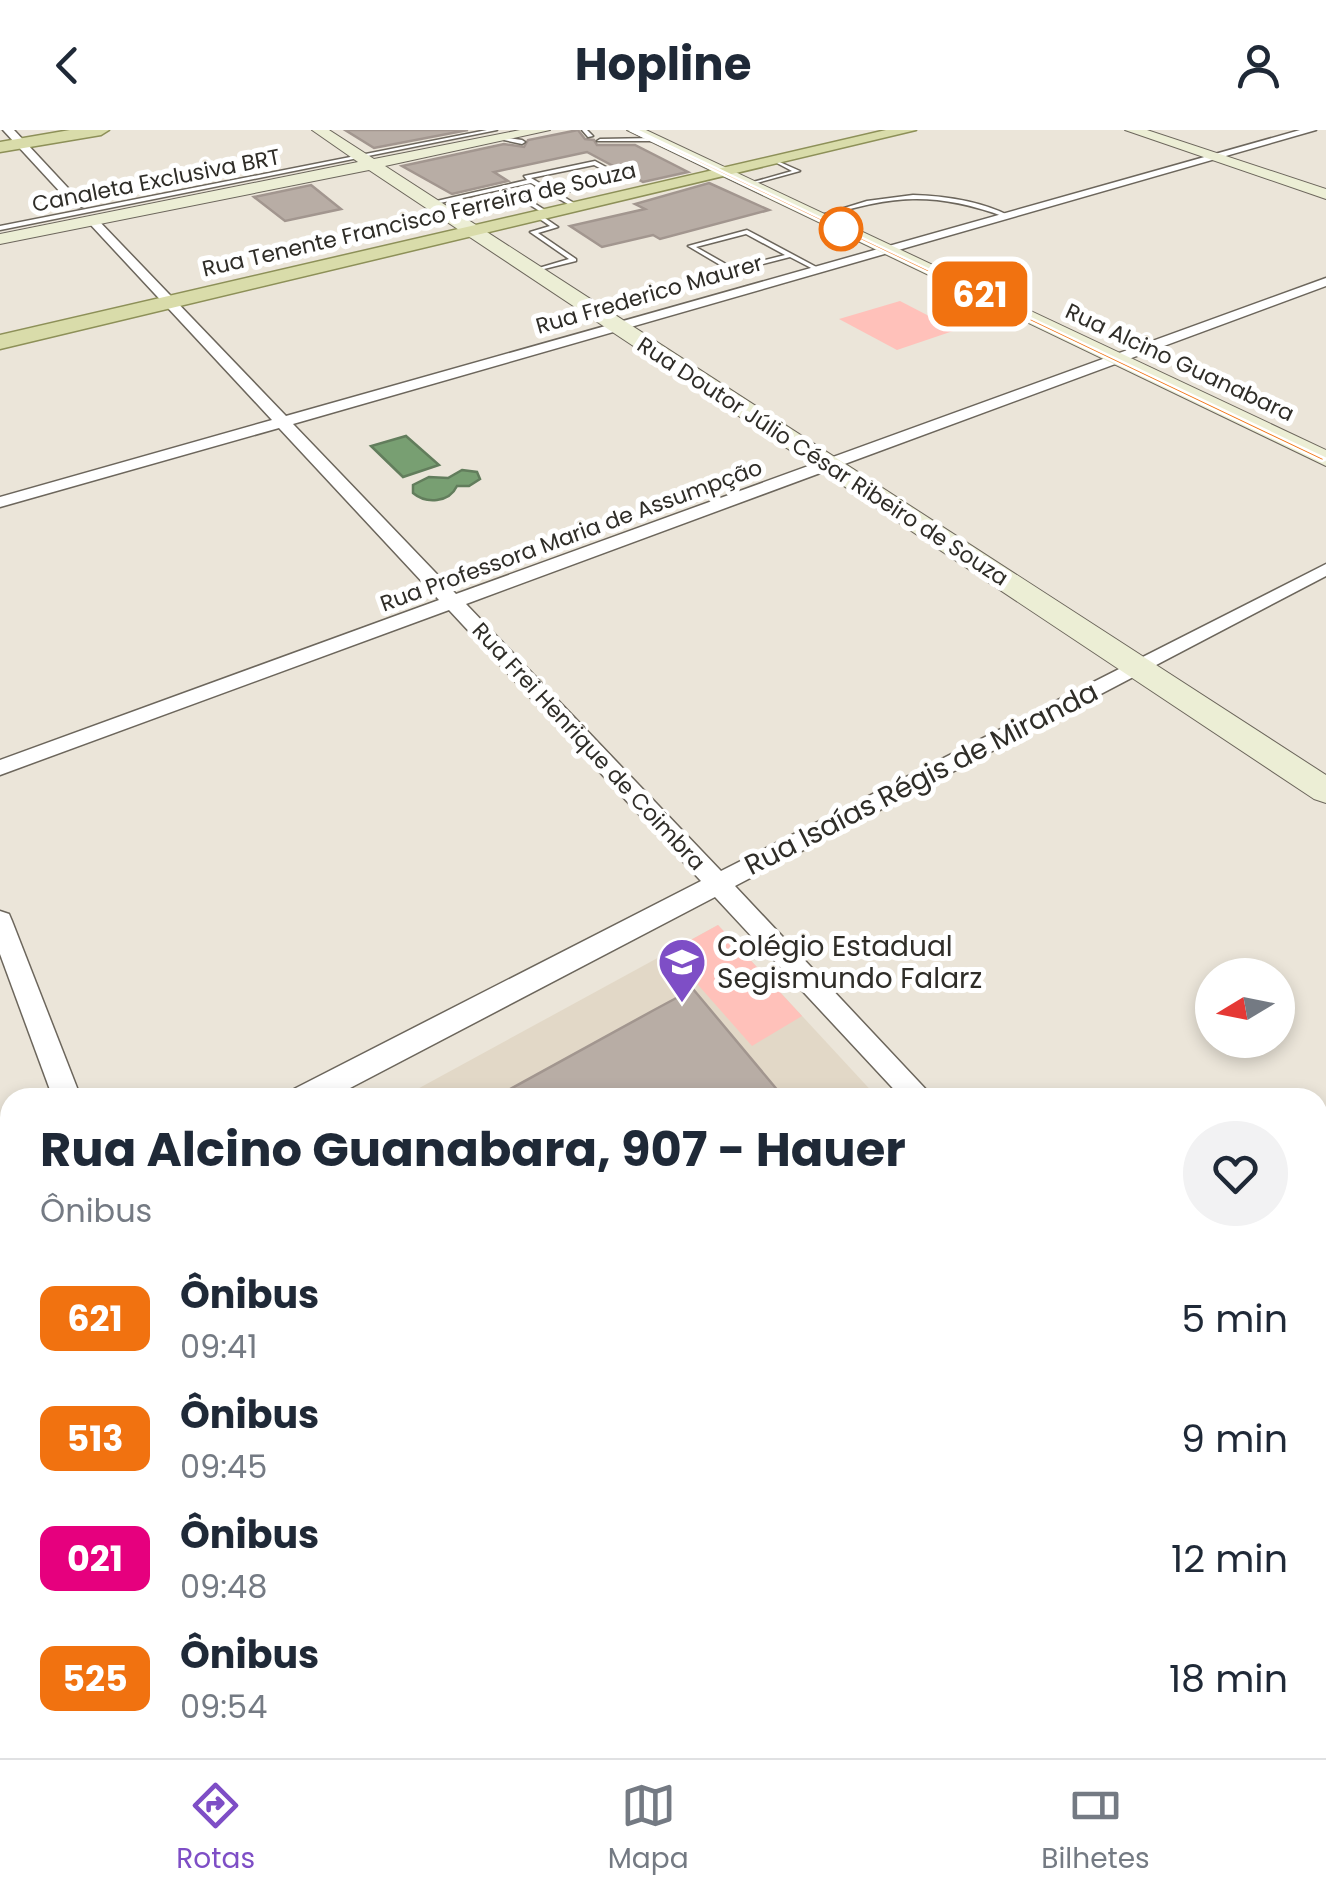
<!DOCTYPE html>
<html lang="pt">
<head>
<meta charset="utf-8">
<style>
	body { margin:0; font-family:Poppins,sans-serif; background:#f2f2f3; color:#1f2937; height:100vh; display:flex; flex-direction:column; font-size:38px; white-space:nowrap }
	* { box-sizing:border-box; margin:0 }
	p { font-size:32px; color:#747a83 }
	.icon { flex:none; width:55px; height:55px; fill:none; stroke:currentColor; stroke-width:2; stroke-linecap:round; stroke-linejoin:round }
	.map { position:relative; flex:1; overflow:hidden }
	.drawer { position:absolute; left:0px; top:958px; width:1328px; height:672px; display:flex; flex-direction:column; background:#fff; border-radius:30px 30px 0 0; box-shadow:0 5px 15px #0003 }
	.drawer>* { flex:none }
	.badge { padding:0 20px; border-radius:15px; font-size:35px; line-height:65px }
	.needle { width:65px; rotate:260deg }
	.controls { position:absolute; left:1195px; top:828px; display:grid; gap:20px }
	.controls a { display:grid; place-items:center; width:100px; height:100px; border-radius:50%; background:#fff; box-shadow:0 5px 15px #0003; font-size:50px }
	.map>.badge { position:absolute; translate:-50% -50%; box-shadow:0 0 0 5px #fff }
	.round { display:grid; place-items:center; flex:none; width:105px; height:105px; border-radius:52px; background:#f2f2f3 }
	.overview { display:flex; align-items:center; justify-content:space-between; height:170px; padding:0 40px }
	h1 { font-size:48px; font-weight:700; line-height:75px }
	ul { padding:0; list-style:none }
	li { display:flex; align-items:center; gap:30px; height:120px; padding:0 40px }
	li div { flex:1 }
	li b { display:block; font-size:38px }
	li em { font-style:normal }
	li .badge { min-width:110px; font-weight:700; text-align:center }
	header { display:flex; justify-content:space-between; align-items:center; height:130px; padding:0 40px; background:#fff; font-size:45px; font-weight:700 }
	.tab-bar { display:flex; justify-content:space-around; align-items:center; height:140px; border-top:2px solid #e0e1e3; background:#fff; font-size:28px; color:#747a83 }
	.tab-bar a { display:grid; justify-items:center; gap:5px }
	.tab-bar .current { color:#7e4ec6 }
	.map>svg:first-child { display:block }
	.built { fill:#e2d8c7 }
	.green { fill:#ffc1ba }
	.water { fill:#789f72; stroke:#627d5c; stroke-width:2.5 }
	.building { fill:#b8ada5; stroke:#a2968f; stroke-width:2.5 }
	.lines { fill:none; stroke-linecap:round; stroke-linejoin:round }
	.lane-casing { stroke:#6c665c; stroke-width:3 }
	.street-casing { stroke:#6c665c; stroke-width:3 }
	.secondary-casing { stroke:#6c665c; stroke-width:2 }
	.primary-casing { stroke:#8d9058; stroke-width:3 }
	.lane { fill:#fff; fill-rule:evenodd }
	.street { fill:#fff; fill-rule:evenodd }
	.secondary { fill:#eceed5; fill-rule:evenodd }
	.primary { fill:#d9dcaa; fill-rule:evenodd }
	.line { fill:#f17210; stroke:#fff; stroke-width:2.5 }
	.stop-dot { fill:#fff; stroke:#f17210; stroke-width:5 }
	.labels { text-anchor:middle; stroke-width:10; stroke-linejoin:round; paint-order:stroke }
	.far-street-label { font-size:22px; fill:#2f2d28; stroke:#fff }
	.street-label { font-size:28px; fill:#2f2d28; stroke:#fff }
	.poi-label { font-size:28px; fill:#2f2d28; stroke:#fff; text-anchor:start }
</style>
</head>
<body>
<header><svg class="icon" aria-label="back" viewBox="0 0 24 24"><path d="M15 5l-7 7 7 7"/></svg>Hopline<svg class="icon" aria-label="person" viewBox="0 0 24 24"><circle cx="12" cy="8" r="4"/><path d="M4 21q1-7 8-7t8 7"/></svg></header>
<div class="map">
<svg width="1326" height="1628" viewBox="0 0 1326 1628">
	<rect width="100%" height="100%" fill="#ebe5d9"/>
	<!-- built -->
	<polygon class="built" points="718,795 877,967 401,968"/>
	<!-- green -->
	<g class="green">
		<polygon points="900,171 956,200 897,220 839,189"/>
		<polygon points="718,795 802,886 752,916 669,822"/>
	</g>
	<!-- water -->
	<g class="water">
		<polygon points="406,306 439,335 403,347 371,316"/>
		<path d="M462,340L477,342L480,349L469,356H457C449,373 426,374 413,363V355L429,347L448,348Z"/>
	</g>
	<!-- building -->
	<g class="building">
		<polygon points="345,0 468,0 374,18"/>
		<polygon points="578,0 585,9 594,10 597,15 635,15 688,42 643,52 587,22 494,42 508,51 452,64 402,36 504,14 524,17 528,10"/>
		<polygon points="709,53 769,80 660,109 653,105 602,117 570,96 645,79 635,74"/>
		<polygon points="311,55 341,79 285,91 254,67"/>
		<polygon points="693,859 784,968 494,968 654,880"/>
	</g>
	<g class="lines">
		<!-- lane casing -->
		<g class="lane-casing">
			<g id="lane">
				<polygon points="487,0 497,0 0,100 0,96"/>
				<polygon points="582,0 587,0 593,6 588,7"/>
				<polygon points="502,7 522,10 525,12 522,14 504,10"/>
				<polygon points="655,8 657,11 597,11 600,9"/>
				<polygon points="775,30 800,41 746,56 746,54 792,41 775,32"/>
				<path d="M595,31L626,48L559,64L579,76V78H575L531,53L431,75L428,73L527,50L524,46ZM594,35L618,48L555,62L531,48Z"/>
				<polygon points="515,61 517,62 551,84 546,85 514,65 502,68 499,66"/>
				<path d="M913,65C946,66 980,71 1010,86L1005,87C934,61 891,65 820,88L815,87L867,71Z"/>
				<polygon points="539,84 558,97 538,103 576,129 576,131 532,142 532,140 569,129 530,102 550,96 537,87"/>
				<path d="M747,100L822,140L817,141L790,127L732,142L688,116ZM746,104L785,125L733,138L696,117Z"/>
			</g>
		</g>
		<!-- street casing -->
		<g class="street-casing">
			<g id="street">
				<polygon points="3,0 14,0 82,73 82,77 74,77"/>
				<polygon points="1300,0 1316,0 293,294 456,464 1326,148 1326,156 466,474 721,741 1326,434 1326,446 735,756 934,968 902,968 715,767 331,968 290,968 294,959 701,751 449,480 0,645 0,630 439,470 279,298 0,377 0,367 272,290 89,93 89,89 97,89 286,286"/>
				<polygon points="0,781 9,784 12,791 81,968 53,968 0,824"/>
				<polygon points="10,1104 10,1135 0,1139 0,1108"/>
				<polygon points="1318,1372 1326,1375 1326,1417 1318,1413"/>
				<polygon points="294,1620 334,1620 337,1628 297,1628"/>
			</g>
		</g>
		<!-- secondary casing -->
		<g class="secondary-casing">
			<g id="secondary">
				<polygon points="312,0 329,0 374,29 520,0 550,0 385,36 1326,645 1326,673 1314,669 369,40 0,114 0,104 358,32"/>
				<polygon points="627,0 646,0 1326,320 1326,336"/>
				<polygon points="1125,0 1147,0 1326,59 1326,69"/>
				<polygon points="1326,1119 1326,1170 1318,1173 1318,1123"/>
				<polygon points="752,1620 818,1620 815,1628 749,1628"/>
			</g>
		</g>
		<!-- primary casing -->
		<g class="primary-casing">
			<g id="primary">
				<polygon points="70,0 109,0 101,5 0,22 0,12"/>
				<polygon points="886,0 916,0 0,219 0,205"/>
			</g>
		</g>
		<!-- lane -->
		<use href="#lane" class="lane"/>
		<!-- street -->
		<use href="#street" class="street"/>
		<!-- secondary -->
		<use href="#secondary" class="secondary"/>
		<!-- primary -->
		<use href="#primary" class="primary"/>
	</g>
	<!-- line -->
	<polygon class="line" points="630,0 636,0 1326,329 1322,331"/>
	<!-- icons -->
	<defs>
		<g id="school-pin" transform="scale(2.5)"><path d="M0 17L-7.5 6A9.5 9.5 0 1 1 7.5 6Z" fill="#7e4ec6" stroke="#fff"/><path d="M0-5L7-2L0 1L-7-2ZM-4 1L0 2.5L4 1V4Q0 6-4 4Z" fill="#fff"/></g>
	</defs>
	<g fill-rule="evenodd">
		<use href="#school-pin" x="682" y="832"/>
	</g>
	<!-- markers -->
	<circle class="stop-dot" cx="841" cy="99" r="20"/>
	<g class="labels">
		<!-- far-street labels -->
		<g class="far-street-label">
			<text transform="translate(156 50) rotate(-11)" y="8">Canaleta Exclusiva BRT</text>
			<text transform="translate(419 89) rotate(-13)" y="8">Rua Tenente Francisco Ferreira de Souza</text>
			<text transform="translate(649 164) rotate(-16)" y="8">Rua Frederico Maurer</text>
			<text transform="translate(1180 232) rotate(25)" y="8">Rua Alcino Guanabara</text>
			<text transform="translate(823 331) rotate(33)" y="8">Rua Doutor Júlio César Ribeiro de Souza</text>
			<text transform="translate(571 405) rotate(-20)" y="8">Rua Professora Maria de Assumpção</text>
			<text transform="translate(589 616) rotate(47)" y="8">Rua Frei Henrique de Coimbra</text>
		</g>
		<!-- street labels -->
		<g class="street-label">
			<text transform="translate(921 648) rotate(-27)" y="10">Rua Isaías Régis de Miranda</text>
		</g>
		<!-- poi labels -->
		<g class="poi-label">
			<text x="717" y="826">Colégio Estadual<tspan x="717" dy="32">Segismundo Falarz</tspan></text>
		</g>
	</g>
</svg>
<div class="controls">
<a><svg class="needle" viewBox="-14 -14 28 28"><path d="M0-13l5 13h-10z" fill="#e53935"/><path d="M0 13l5-13h-10z" fill="#747a83"/></svg></a>
</div>
<b class="badge" style="left:980px;top:164px;background:#f17210;color:#fff">621</b>
<section class="drawer">
<div class="overview"><div><h1>Rua Alcino Guanabara, 907 - Hauer</h1><p>Ônibus</p></div><a class="round"><svg class="icon" aria-label="heart" viewBox="0 0 24 24"><path d="M12 20l-8-8c-3-5 5-10 8-4 3-6 11-1 8 4z"/></svg></a></div>
<ul>
<li><span class="badge" style="background:#f17210;color:#fff">621</span><div><b>Ônibus</b><p>09:41</p></div><em>5 min</em></li>
<li><span class="badge" style="background:#f17210;color:#fff">513</span><div><b>Ônibus</b><p>09:45</p></div><em>9 min</em></li>
<li><span class="badge" style="background:#e6007e;color:#fff">021</span><div><b>Ônibus</b><p>09:48</p></div><em>12 min</em></li>
<li><span class="badge" style="background:#f17210;color:#fff">525</span><div><b>Ônibus</b><p>09:54</p></div><em>18 min</em></li>
</ul>
</section>
</div>
<nav class="tab-bar">
<a class="current"><svg class="icon" aria-label="directions" viewBox="0 0 24 24"><path d="M12 3l9 9-9 9-9-9zM9 14v-3h6M13 9l2 2-2 2"/></svg>Rotas</a>
<a><svg class="icon" aria-label="map" viewBox="0 0 24 24"><path d="M3 6l6-2 6 2 6-2v14l-6 2-6-2-6 2zM9 4v14M15 6v14"/></svg>Mapa</a>
<a><svg class="icon" aria-label="tickets" viewBox="0 0 24 24"><path d="M3 7h18v10H3zM15 7v10"/></svg>Bilhetes</a>
</nav>
</body>
</html>
